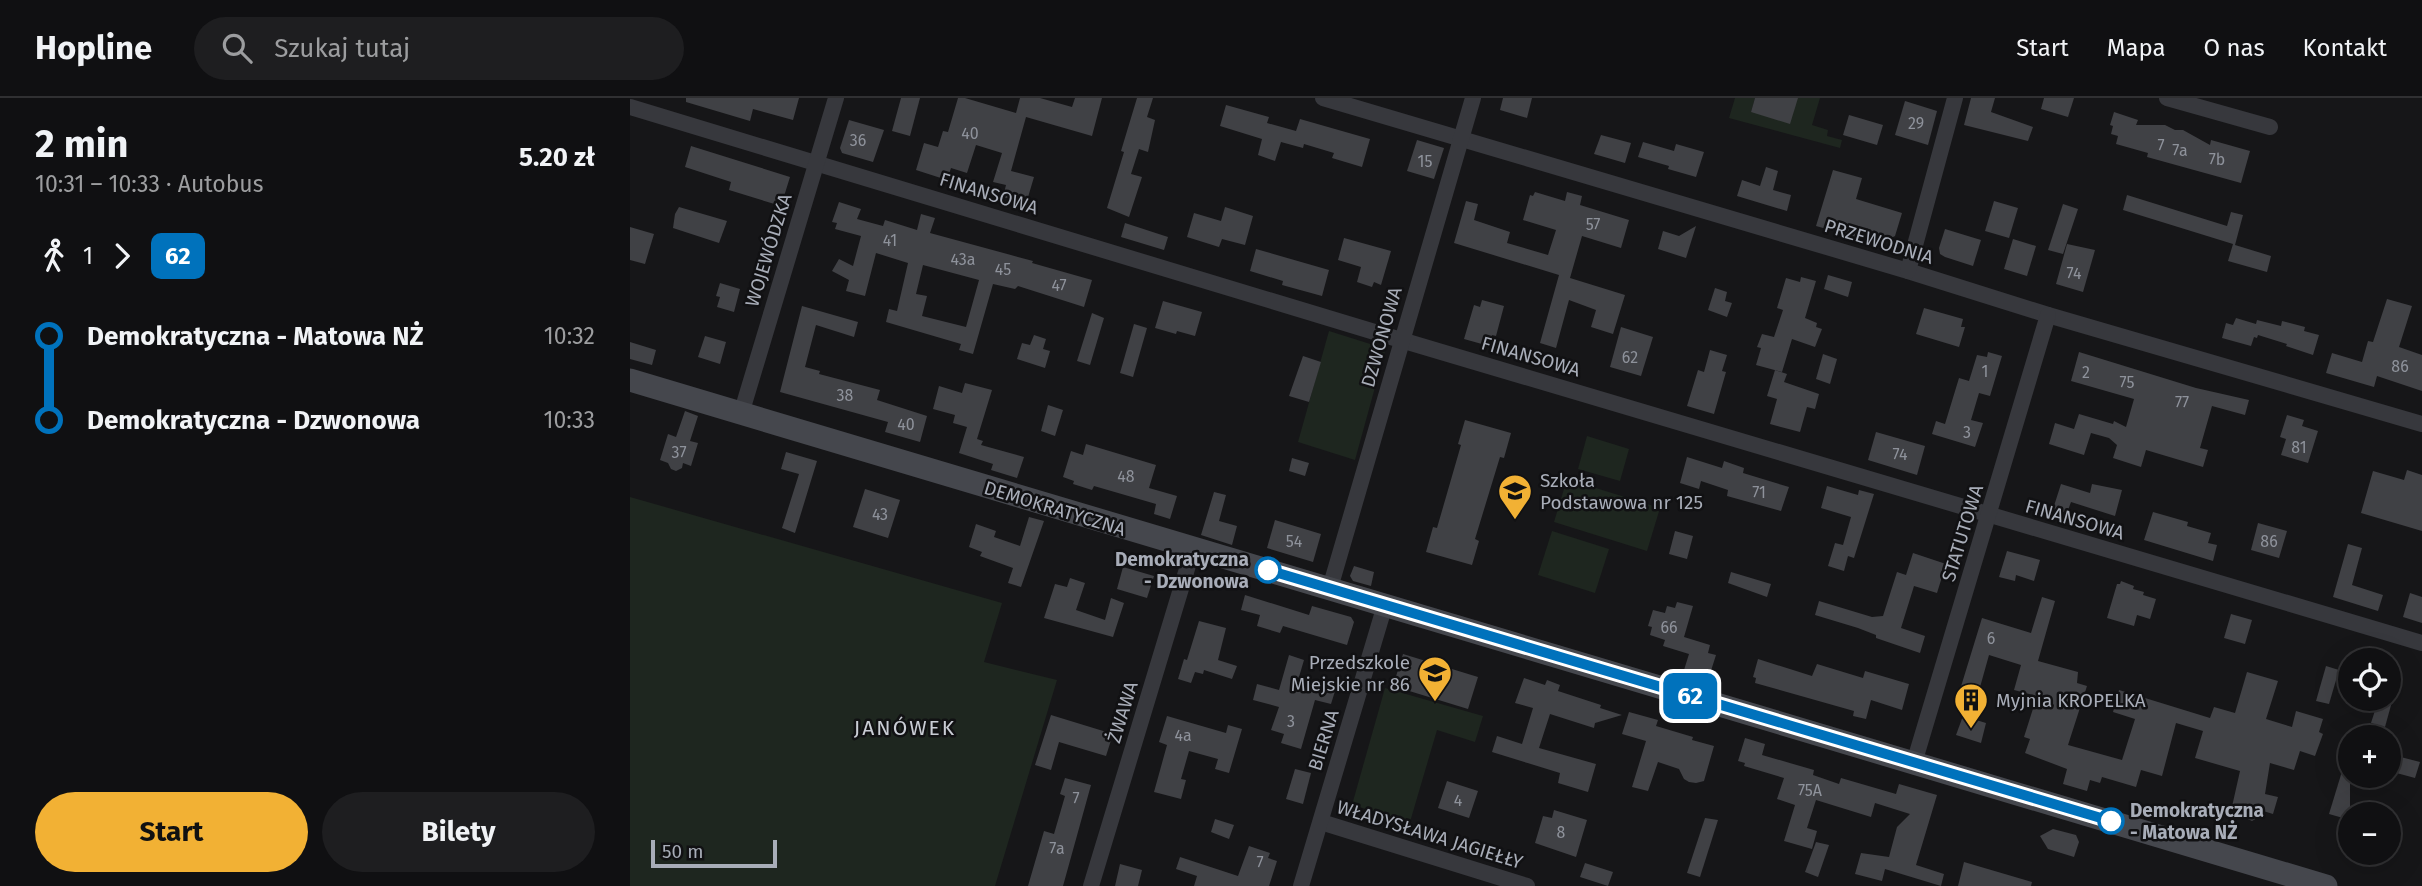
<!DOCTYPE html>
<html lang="pl">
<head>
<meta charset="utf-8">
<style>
	body { margin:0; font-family:"Fira Sans",sans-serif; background:#1e1e20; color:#f1f3f6; height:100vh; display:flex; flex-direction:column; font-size:26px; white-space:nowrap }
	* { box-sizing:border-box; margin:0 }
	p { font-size:23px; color:#9c9d9f }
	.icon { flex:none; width:38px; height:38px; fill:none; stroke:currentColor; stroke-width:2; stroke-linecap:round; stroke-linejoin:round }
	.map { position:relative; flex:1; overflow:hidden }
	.sheet { display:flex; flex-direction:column; background:#101012; width:630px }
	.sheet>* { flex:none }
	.badge { padding:0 14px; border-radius:10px; font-size:24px; line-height:46px }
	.fabs { position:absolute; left:1708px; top:550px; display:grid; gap:14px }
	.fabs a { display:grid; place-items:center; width:63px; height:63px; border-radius:50%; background:#101012; box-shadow:0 7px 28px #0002,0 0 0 2px #303032; font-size:35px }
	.scale { position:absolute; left:21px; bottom:18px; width:126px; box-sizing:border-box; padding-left:7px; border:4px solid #a8adb8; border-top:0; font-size:19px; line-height:24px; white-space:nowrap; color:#a8adb8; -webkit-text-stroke:5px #111113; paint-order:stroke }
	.map>.badge { position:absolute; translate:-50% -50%; box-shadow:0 0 0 4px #fff }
	.legs { display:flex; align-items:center; gap:10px; height:77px; padding:0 35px; font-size:23px }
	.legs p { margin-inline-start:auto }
	.head { display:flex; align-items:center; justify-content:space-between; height:119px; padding:0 35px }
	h1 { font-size:38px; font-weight:700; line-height:52px }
	.primary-button { display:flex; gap:14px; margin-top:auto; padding:14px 35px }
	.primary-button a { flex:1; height:80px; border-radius:42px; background:#f2b134; color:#111; font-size:28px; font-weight:700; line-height:80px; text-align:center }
	.primary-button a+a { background:#1e1e20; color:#f1f3f6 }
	ul { padding:0 35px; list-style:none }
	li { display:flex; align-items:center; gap:24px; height:84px; font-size:26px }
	li i { display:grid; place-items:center; width:10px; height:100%; margin:0 9px; background:currentColor }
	li i::after { content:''; width:18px; height:18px; margin:-9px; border:5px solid; border-radius:50%; background:#101012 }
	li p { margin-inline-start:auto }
	li:first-child i { background:linear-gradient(#0000 50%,currentColor 0) }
	li:last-child i { background:linear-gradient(currentColor 50%,#0000 0) }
	header { display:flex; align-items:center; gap:42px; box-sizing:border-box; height:98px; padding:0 35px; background:#101012; border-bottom:2px solid #303032 }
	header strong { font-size:33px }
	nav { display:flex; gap:38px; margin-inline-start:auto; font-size:24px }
	.search { width:490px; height:63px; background:#1e1e20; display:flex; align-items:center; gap:18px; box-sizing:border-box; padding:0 24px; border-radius:38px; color:#9c9d9f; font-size:26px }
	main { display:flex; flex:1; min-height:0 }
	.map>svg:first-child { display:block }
	.green { fill:#1e261f }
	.building { fill:#404145; fill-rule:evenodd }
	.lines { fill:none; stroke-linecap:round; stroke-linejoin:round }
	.street { stroke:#37383d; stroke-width:16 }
	.secondary { stroke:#45474d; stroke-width:23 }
	.line-1-casing { stroke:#fff; stroke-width:16 }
	.line-1 { stroke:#0072bc; stroke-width:10 }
	.stop-1-dot { fill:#fff; stroke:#0072bc; stroke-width:3.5 }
	.labels { text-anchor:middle; stroke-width:5; stroke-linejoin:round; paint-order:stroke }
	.number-label { font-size:16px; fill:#8e929b }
	.street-label { font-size:19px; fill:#a8adb8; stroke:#111113 }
	.poi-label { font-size:19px; fill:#a8adb8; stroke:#111113; text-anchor:start }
	.stop-label { font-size:19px; font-weight:bold; fill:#a8adb8; stroke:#111113; text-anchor:end }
	.neighbourhood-label { font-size:21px; letter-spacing:2px; fill:#c9ccd4; stroke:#111113 }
</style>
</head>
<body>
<header>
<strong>Hopline</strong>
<div class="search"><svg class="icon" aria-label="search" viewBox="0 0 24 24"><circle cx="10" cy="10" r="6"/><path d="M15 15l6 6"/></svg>Szukaj tutaj</div>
<nav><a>Start</a><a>Mapa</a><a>O nas</a><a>Kontakt</a></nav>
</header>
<main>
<section class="sheet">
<div class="head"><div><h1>2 min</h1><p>10:31 – 10:33 · Autobus</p></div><b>5.20 zł</b></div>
<div class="legs"><svg class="icon" aria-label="walk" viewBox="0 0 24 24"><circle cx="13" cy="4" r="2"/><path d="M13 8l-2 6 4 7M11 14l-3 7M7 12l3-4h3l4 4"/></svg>1<svg class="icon" aria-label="forward" viewBox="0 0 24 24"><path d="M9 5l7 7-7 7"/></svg><b class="badge" style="background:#0072bc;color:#fff">62</b></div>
<ul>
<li><i style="color:#0072bc"></i><b>Demokratyczna - Matowa NŻ</b><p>10:32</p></li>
<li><i style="color:#0072bc"></i><b>Demokratyczna - Dzwonowa</b><p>10:33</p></li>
</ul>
<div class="primary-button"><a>Start</a><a>Bilety</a></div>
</section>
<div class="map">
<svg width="1792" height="788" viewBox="0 0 1792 788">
	<rect width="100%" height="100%" fill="#161618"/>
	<!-- green -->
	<g class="green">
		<polygon points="1105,0 1125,0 1121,14 1168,0 1190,0 1182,27 1198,32 1197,38 1212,42 1210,50 1099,20"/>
		<polygon points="699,233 753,250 755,253 725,362 668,344"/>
		<polygon points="957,338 999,351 990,383 948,371"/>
		<polygon points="937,381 1030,410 1017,453 924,424"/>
		<polygon points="0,399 372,505 354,564 427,582 365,788 0,788"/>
		<polygon points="922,433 979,451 965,495 908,477"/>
		<polygon points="755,590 853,618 845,644 807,632 780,724 722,707"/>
	</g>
	<!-- building -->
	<g class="building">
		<polygon points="56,0 169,0 163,22 123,11 120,23 56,4"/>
		<polygon points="271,0 290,0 280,38 262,33"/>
		<polygon points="328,0 335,0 386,15 390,0 410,0 442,9 445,0 472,0 462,38 396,19 381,73 404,79 396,106 373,99 376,87 363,84 372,55 346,47 337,75 321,70 317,82 286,72 294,45 308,49 313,33 318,34"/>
		<polygon points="507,0 523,0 517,19 525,22 518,54 509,51 501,76 512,79 499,119 477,110 494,54 491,53"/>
		<polygon points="873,0 902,0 897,20 870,12"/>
		<polygon points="1125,0 1168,0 1160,26 1121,14"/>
		<polygon points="1341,0 1365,0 1361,14 1403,29 1398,43 1334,27"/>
		<polygon points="1414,0 1444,0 1438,19 1411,11"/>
		<polygon points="1275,3 1307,13 1298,47 1265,37"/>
		<polygon points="596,7 639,19 637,25 666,33 670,21 740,41 732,69 702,60 704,55 674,46 673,50 651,44 645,63 628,57 632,41 590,28"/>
		<polygon points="1484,14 1508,22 1506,27 1535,27 1545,32 1553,32 1580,47 1581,42 1620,53 1611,85 1517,59 1518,55 1486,46 1488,38 1481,36 1483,28 1480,27"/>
		<polygon points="1219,17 1253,27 1247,47 1213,37"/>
		<polygon points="219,22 254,32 243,64 212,55 210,50"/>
		<polygon points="971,37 1001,45 995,65 964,56"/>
		<polygon points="787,42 814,50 804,81 777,73"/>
		<polygon points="1013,44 1044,53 1046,46 1074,54 1066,79 1038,71 1039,68 1008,59"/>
		<polygon points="61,48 160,79 151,108 99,92 101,84 55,69"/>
		<polygon points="1136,69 1148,73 1143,92 1161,97 1157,113 1107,98 1112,82 1130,88"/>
		<polygon points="1203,72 1232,80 1226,101 1272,115 1265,138 1257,142 1227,133 1225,139 1186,128"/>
		<polygon points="905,94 935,103 937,94 952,98 950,107 999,122 991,150 952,138 940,180 995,197 983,236 961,229 966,212 939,202 926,250 910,245 929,177 824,145 836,103 848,106 844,122 880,134 877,145 918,157 926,132 893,122 900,97 903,98"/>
		<polygon points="1497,97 1597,128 1601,114 1613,117 1605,147 1641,158 1637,174 1598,163 1603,146 1493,112"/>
		<polygon points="1364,103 1388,110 1379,140 1355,133"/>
		<path d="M209,104L231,111L227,121L253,128L255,122L287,132L291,116L305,120L300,135L403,163L402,165L462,182L454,209L388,188L385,191L363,186L343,256L329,252L331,246L256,224L259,211L267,213L278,165L246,155L235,198L216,193L219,182L202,173L209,161L223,168L231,138L205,131L207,125L202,124ZM293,167L349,182L336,229L292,218L297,198L286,196Z"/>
		<polygon points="1433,106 1448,111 1433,156 1418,152"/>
		<polygon points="49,109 97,123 89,145 43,130 45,116"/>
		<polygon points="595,109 623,118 615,147 592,141 589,149 557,139 564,115 591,123"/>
		<polygon points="495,125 538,139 534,152 491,139"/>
		<polygon points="1066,128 1056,160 1028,151 1033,133 1049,138"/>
		<polygon points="0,129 24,136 15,166 0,162"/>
		<polygon points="1315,131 1351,142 1343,168 1315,159 1310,156 1309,150"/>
		<polygon points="714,140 761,153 751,187 744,184 742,189 727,184 731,169 708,162"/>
		<polygon points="1383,141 1406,148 1397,178 1374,171"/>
		<polygon points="1437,146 1465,152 1453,194 1426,186"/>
		<polygon points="626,151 699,172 692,198 652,187 653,183 620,173"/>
		<polygon points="1198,177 1222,184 1218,199 1194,191"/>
		<polygon points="1171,179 1186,183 1175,220 1187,225 1186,229 1192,231 1185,249 1162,241 1152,274 1126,267 1131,250 1127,249 1132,236 1144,239 1153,212 1147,210 1156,180 1170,184"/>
		<polygon points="90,185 110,191 104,214 87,209 90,199 86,198"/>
		<polygon points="1085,190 1097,194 1095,203 1102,205 1097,219 1078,212"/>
		<polygon points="1757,201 1782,208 1769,249 1792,257 1792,293 1747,278 1744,289 1696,275 1702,255 1732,264 1738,243 1743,244"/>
		<polygon points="852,202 874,208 866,238 862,237 859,248 834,241 844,207 850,209"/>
		<polygon points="533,203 572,214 565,238 547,233 546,236 525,230"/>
		<polygon points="172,208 228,224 224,239 186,227 175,269 190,273 189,276 250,292 247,302 297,318 290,344 255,334 258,324 150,294"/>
		<polygon points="1294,210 1333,221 1331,229 1335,229 1329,249 1286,236"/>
		<polygon points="462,215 474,220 460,267 447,263"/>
		<polygon points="1606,220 1626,226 1627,222 1651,228 1652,223 1675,229 1674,233 1689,237 1683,257 1656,248 1657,246 1628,237 1627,240 1624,239 1621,248 1592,240 1596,225 1603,227"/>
		<polygon points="504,226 517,230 503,279 490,275"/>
		<polygon points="991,229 1023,239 1011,278 980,269"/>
		<polygon points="404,237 416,241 413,251 420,253 415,270 387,261 392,245 400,247"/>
		<polygon points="75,238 96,244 90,266 68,259"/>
		<polygon points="0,244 26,252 22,267 0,261"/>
		<polygon points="1080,252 1097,257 1092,273 1096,274 1084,316 1057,308 1068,272 1074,274"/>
		<polygon points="1358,254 1372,258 1360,298 1349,295 1341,322 1353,325 1345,349 1302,336 1306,323 1315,326 1329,280 1339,283 1347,257 1357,259"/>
		<polygon points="1449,254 1566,290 1619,302 1615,317 1582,308 1570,350 1578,352 1573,369 1516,352 1511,369 1483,360 1487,347 1479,340 1461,335 1454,357 1419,346 1425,325 1444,331 1449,316 1483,326 1484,323 1496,329 1504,301 1441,283"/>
		<polygon points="1193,256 1207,261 1200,286 1186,281"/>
		<polygon points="673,258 691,264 679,304 659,298"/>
		<polygon points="1145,272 1157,276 1154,284 1189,296 1185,311 1177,309 1170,334 1140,326 1147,301 1137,298"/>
		<polygon points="335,285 362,292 347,341 353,343 351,347 394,359 387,380 361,372 363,366 329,355 337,329 323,325 325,317 303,311 309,288 332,295"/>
		<polygon points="418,307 433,312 425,338 411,333"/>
		<polygon points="55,313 68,318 60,343 68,345 61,368 53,365 52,370 46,373 41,371 38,365 30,362 38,336 46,339"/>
		<polygon points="1657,317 1674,322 1672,328 1688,333 1678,365 1651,357 1656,341 1650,339"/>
		<polygon points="835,322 881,335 874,360 870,359 845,441 849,443 842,467 796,454 803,429 807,430 831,347 828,346"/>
		<polygon points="1246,334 1295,348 1287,377 1238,362"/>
		<polygon points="456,346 526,367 519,390 547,398 540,421 524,416 526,406 464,388 462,392 443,386 444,383 433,379 441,353 453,357"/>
		<polygon points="156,354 187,363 165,435 152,430 169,376 151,371"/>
		<polygon points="1057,359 1092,370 1094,363 1114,370 1113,375 1159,389 1151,413 1097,398 1098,392 1071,383 1069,391 1050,385"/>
		<polygon points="662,360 679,365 675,378 659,373"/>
		<polygon points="1777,372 1792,377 1792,433 1731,415 1743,373 1774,382"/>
		<polygon points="1431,386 1460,395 1462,386 1492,392 1485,418 1441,404 1437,415 1423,411"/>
		<polygon points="1197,388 1228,397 1229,392 1244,396 1224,460 1218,458 1214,473 1198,468 1205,445 1213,447 1221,419 1191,410"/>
		<polygon points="235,391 270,402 258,440 223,429"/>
		<polygon points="584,394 596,397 589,423 607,428 602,447 571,437"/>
		<polygon points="1523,414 1558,424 1557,428 1581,435 1578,445 1587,447 1583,463 1514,442"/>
		<polygon points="399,419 414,423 391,489 378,485 383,470 350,458 352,454 339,449 346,426 366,433 364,439 390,448"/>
		<polygon points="645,422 691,436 683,464 637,450"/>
		<polygon points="1628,425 1657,433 1649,460 1621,452"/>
		<polygon points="1045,433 1063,438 1057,461 1039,456"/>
		<polygon points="1718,446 1732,450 1722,487 1753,497 1748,513 1703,499"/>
		<polygon points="1377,453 1410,462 1404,483 1386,477 1385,483 1369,479"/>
		<polygon points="1283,455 1316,466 1307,495 1284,488 1271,530 1295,538 1290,555 1246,540 1246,537 1228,530 1185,517 1189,503 1242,519 1253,518 1267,474 1276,477"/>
		<polygon points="724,468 744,474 741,488 723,483 720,478"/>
		<polygon points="493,469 524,478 517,500 487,491"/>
		<polygon points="1101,474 1141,486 1137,499 1098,485"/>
		<polygon points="440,480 455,485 446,512 475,522 481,500 494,505 483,539 414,520 425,486 437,489"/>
		<polygon points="1491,483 1504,488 1503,491 1514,494 1513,497 1526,501 1520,521 1507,517 1504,528 1477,520 1487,486 1490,486"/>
		<polygon points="1780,495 1792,499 1792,525 1773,519"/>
		<polygon points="615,497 679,517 682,508 721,519 724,524 717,547 653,528 650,535 627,528 630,517 611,512"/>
		<polygon points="1412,499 1425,503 1408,563 1448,574 1447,585 1457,588 1438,647 1492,662 1505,621 1483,614 1489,592 1580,620 1584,609 1605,615 1617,574 1648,583 1636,621 1662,629 1666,613 1693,621 1689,634 1693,636 1685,658 1670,653 1664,672 1640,665 1635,696 1648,699 1643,716 1630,712 1627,720 1622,723 1601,713 1610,673 1565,660 1573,633 1546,625 1532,678 1511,672 1506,689 1472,679 1470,685 1460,682 1457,693 1433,686 1437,671 1395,655 1400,641 1394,639 1407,598 1384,592 1391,567 1359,557 1347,600 1329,595 1352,520 1401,535"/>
		<polygon points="1047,504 1063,508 1054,539 1080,547 1078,555 1086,557 1079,579 1054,572 1059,556 1033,548 1035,542 1020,537 1022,529 1018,528 1023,512 1035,515 1037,508 1045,510"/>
		<polygon points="1601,516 1622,522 1615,546 1594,540"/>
		<polygon points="569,523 596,530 588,562 607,568 602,581 574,572 573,576 565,574 561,585 548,581 554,561 557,562"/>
		<polygon points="773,556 848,579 838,611 763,588"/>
		<polygon points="659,557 674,562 669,579 706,590 701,606 685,602 671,651 651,645 654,636 641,632 649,609 623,602 627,586 649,592"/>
		<polygon points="1128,561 1182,578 1187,566 1233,580 1235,573 1279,586 1272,612 1241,602 1236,621 1223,618 1224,613 1125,585 1126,580 1123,579"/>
		<polygon points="1696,568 1709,572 1699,606 1686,603"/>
		<polygon points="894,580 915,587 917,582 930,587 928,593 971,607 970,610 992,617 965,625 964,630 920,616 909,650 966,666 958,694 928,685 930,675 862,654 867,638 892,646 903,610 885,605"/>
		<polygon points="1749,600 1763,600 1755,629 1741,625"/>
		<polygon points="999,614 1028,622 1026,628 1063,639 1062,642 1084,648 1074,683 1066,685 1059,684 1054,681 1049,671 1028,664 1018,693 1002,689 1016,643 992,636"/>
		<polygon points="421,617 483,636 476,658 429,644 421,672 405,667"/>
		<polygon points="537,618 596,635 598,627 612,631 599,675 585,671 588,661 559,653 551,681 556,682 551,701 524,694 537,647 529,644"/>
		<polygon points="1333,618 1356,625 1351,645 1326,637"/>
		<polygon points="1115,640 1135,646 1132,657 1184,672 1183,677 1209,686 1211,680 1266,696 1269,686 1307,697 1286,767 1314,776 1311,788 1255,771 1252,783 1225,776 1231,755 1259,759 1267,729 1280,716 1245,705 1241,719 1186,702 1177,730 1187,733 1182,751 1154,743 1165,707 1147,701 1154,680 1114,668 1115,665 1108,663"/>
		<polygon points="1759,656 1790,664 1785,680 1759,673"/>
		<polygon points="1717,657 1720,657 1720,722 1699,716"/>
		<polygon points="665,671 681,675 673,706 656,701"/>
		<polygon points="435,680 461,687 433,788 398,788 414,733 424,736 435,698 430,696"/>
		<polygon points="817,683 848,693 839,720 808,710"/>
		<polygon points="924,712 957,722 946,759 905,745 913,718 922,720"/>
		<polygon points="1075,720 1088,722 1070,779 1057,775"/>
		<polygon points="585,721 604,727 599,741 581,734"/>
		<polygon points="1423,731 1446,737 1449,744 1444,759 1418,751 1410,738"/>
		<polygon points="1186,744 1199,747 1188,779 1175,774"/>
		<polygon points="619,748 640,755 638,760 647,763 639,788 564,788 567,778 546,771 550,759 608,778"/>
		<polygon points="1334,764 1402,784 1401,788 1328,788"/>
		<polygon points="955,765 983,774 978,788 950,779"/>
		<polygon points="490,766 512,772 508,788 485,788"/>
	</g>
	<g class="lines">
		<!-- street -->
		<g class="street">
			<polyline points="693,0 1278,173 1418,217 1792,326"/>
			<polyline points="1537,0 1640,29"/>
			<polyline points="0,9 771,242 1792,545"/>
			<polyline points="1278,173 1325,0"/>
			<polyline points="111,316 206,0"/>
			<polyline points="700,490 843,0"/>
			<polyline points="1284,665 1418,217"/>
			<polyline points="691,724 897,788"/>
			<polyline points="461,788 563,451"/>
			<polyline points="671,788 755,507"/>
		</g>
		<!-- secondary -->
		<polyline class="secondary" points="0,282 1696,788"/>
	</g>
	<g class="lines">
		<!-- line-1 casing -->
		<g class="line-1-casing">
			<polyline id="line-1" points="638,472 1481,723"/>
		</g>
		<!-- line-1 -->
		<use href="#line-1" class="line-1"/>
	</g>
	<!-- icons -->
	<defs>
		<g id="school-pin" transform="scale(1.75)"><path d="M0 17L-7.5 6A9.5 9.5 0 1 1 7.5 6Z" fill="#f2b134" stroke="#111113"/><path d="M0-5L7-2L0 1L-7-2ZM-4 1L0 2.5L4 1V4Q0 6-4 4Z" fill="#111"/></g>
		<g id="building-pin" transform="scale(1.75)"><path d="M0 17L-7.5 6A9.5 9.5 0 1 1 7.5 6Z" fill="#f2b134" stroke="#111113"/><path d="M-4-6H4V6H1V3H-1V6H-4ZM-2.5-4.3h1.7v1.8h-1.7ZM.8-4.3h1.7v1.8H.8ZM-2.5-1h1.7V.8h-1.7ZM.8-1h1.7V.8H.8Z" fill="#111"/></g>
	</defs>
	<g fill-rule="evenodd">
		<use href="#school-pin" x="885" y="393"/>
		<use href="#school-pin" x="805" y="575"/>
		<use href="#building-pin" x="1341" y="602"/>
	</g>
	<!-- markers -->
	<g class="stop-1-dot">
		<circle cx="638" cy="472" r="12"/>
		<circle cx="1481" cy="723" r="12"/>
	</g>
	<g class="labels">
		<!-- number labels -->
		<g class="number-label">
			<text x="1286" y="31">29</text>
			<text x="340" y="41">40</text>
			<text x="228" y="48">36</text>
			<text x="1531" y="53">7</text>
			<text x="1550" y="58">7a</text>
			<text x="1587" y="67">7b</text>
			<text x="795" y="69">15</text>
			<text x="963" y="132">57</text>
			<text x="260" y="148">41</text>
			<text x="333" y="167">43a</text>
			<text x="373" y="177">45</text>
			<text x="1444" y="181">74</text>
			<text x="429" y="193">47</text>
			<text x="1000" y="265">62</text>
			<text x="1770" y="274">86</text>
			<text x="1355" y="279">1</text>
			<text x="1456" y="280">2</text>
			<text x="1497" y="290">75</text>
			<text x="215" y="303">38</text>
			<text x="1552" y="310">77</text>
			<text x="276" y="332">40</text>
			<text x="1337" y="340">3</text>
			<text x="1669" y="355">81</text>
			<text x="49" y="360">37</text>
			<text x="1270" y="362">74</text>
			<text x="496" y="384">48</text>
			<text x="1129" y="400">71</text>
			<text x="250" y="422">43</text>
			<text x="664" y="449">54</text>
			<text x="1639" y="449">86</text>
			<text x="1039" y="535">66</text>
			<text x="1361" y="546">6</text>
			<text x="661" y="629">3</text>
			<text x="553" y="643">4a</text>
			<text x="1180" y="698">75A</text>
			<text x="446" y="706">7</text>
			<text x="828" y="708">4</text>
			<text x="931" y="740">8</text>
			<text x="427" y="756">7a</text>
			<text x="630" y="770">7</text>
		</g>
		<!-- street labels -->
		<g class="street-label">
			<text transform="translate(359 95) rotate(17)" y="7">FINANSOWA</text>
			<text transform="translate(1249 143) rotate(17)" y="7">PRZEWODNIA</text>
			<text transform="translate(138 152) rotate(-73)" y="7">WOJEWÓDZKA</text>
			<text transform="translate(751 239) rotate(-74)" y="7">DZWONOWA</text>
			<text transform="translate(901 258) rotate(16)" y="7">FINANSOWA</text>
			<text transform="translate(425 410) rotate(17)" y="7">DEMOKRATYCZNA</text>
			<text transform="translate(1445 421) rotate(16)" y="7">FINANSOWA</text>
			<text transform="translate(1332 435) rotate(-73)" y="7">STATUTOWA</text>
			<text transform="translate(492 614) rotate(-73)" y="7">ŻWAWA</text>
			<text transform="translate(693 642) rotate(-73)" y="7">BIERNA</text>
			<text transform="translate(800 736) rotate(17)" y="7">WŁADYSŁAWA JAGIEŁŁY</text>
		</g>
		<!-- poi labels -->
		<g class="poi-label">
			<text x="910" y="389">Szkoła<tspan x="910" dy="22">Podstawowa nr 125</tspan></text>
			<text x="780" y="571" text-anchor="end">Przedszkole<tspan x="780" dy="22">Miejskie nr 86</tspan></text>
			<text x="1366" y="609">Myjnia KROPELKA</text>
		</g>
		<!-- stop labels -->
		<g class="stop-label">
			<text x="619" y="468">Demokratyczna<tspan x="619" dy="22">- Dzwonowa</tspan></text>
			<text x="1500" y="719" text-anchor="start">Demokratyczna<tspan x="1500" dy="22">- Matowa NŻ</tspan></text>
		</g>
		<!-- neighbourhood labels -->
		<g class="neighbourhood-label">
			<text x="275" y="637">JANÓWEK</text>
		</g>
	</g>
</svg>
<div class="fabs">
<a><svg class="icon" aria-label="locate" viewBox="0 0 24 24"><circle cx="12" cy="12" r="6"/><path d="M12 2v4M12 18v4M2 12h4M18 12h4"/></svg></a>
<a>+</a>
<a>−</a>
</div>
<div class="scale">50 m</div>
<b class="badge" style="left:1060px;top:598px;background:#0072bc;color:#fff">62</b>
</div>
</main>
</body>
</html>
